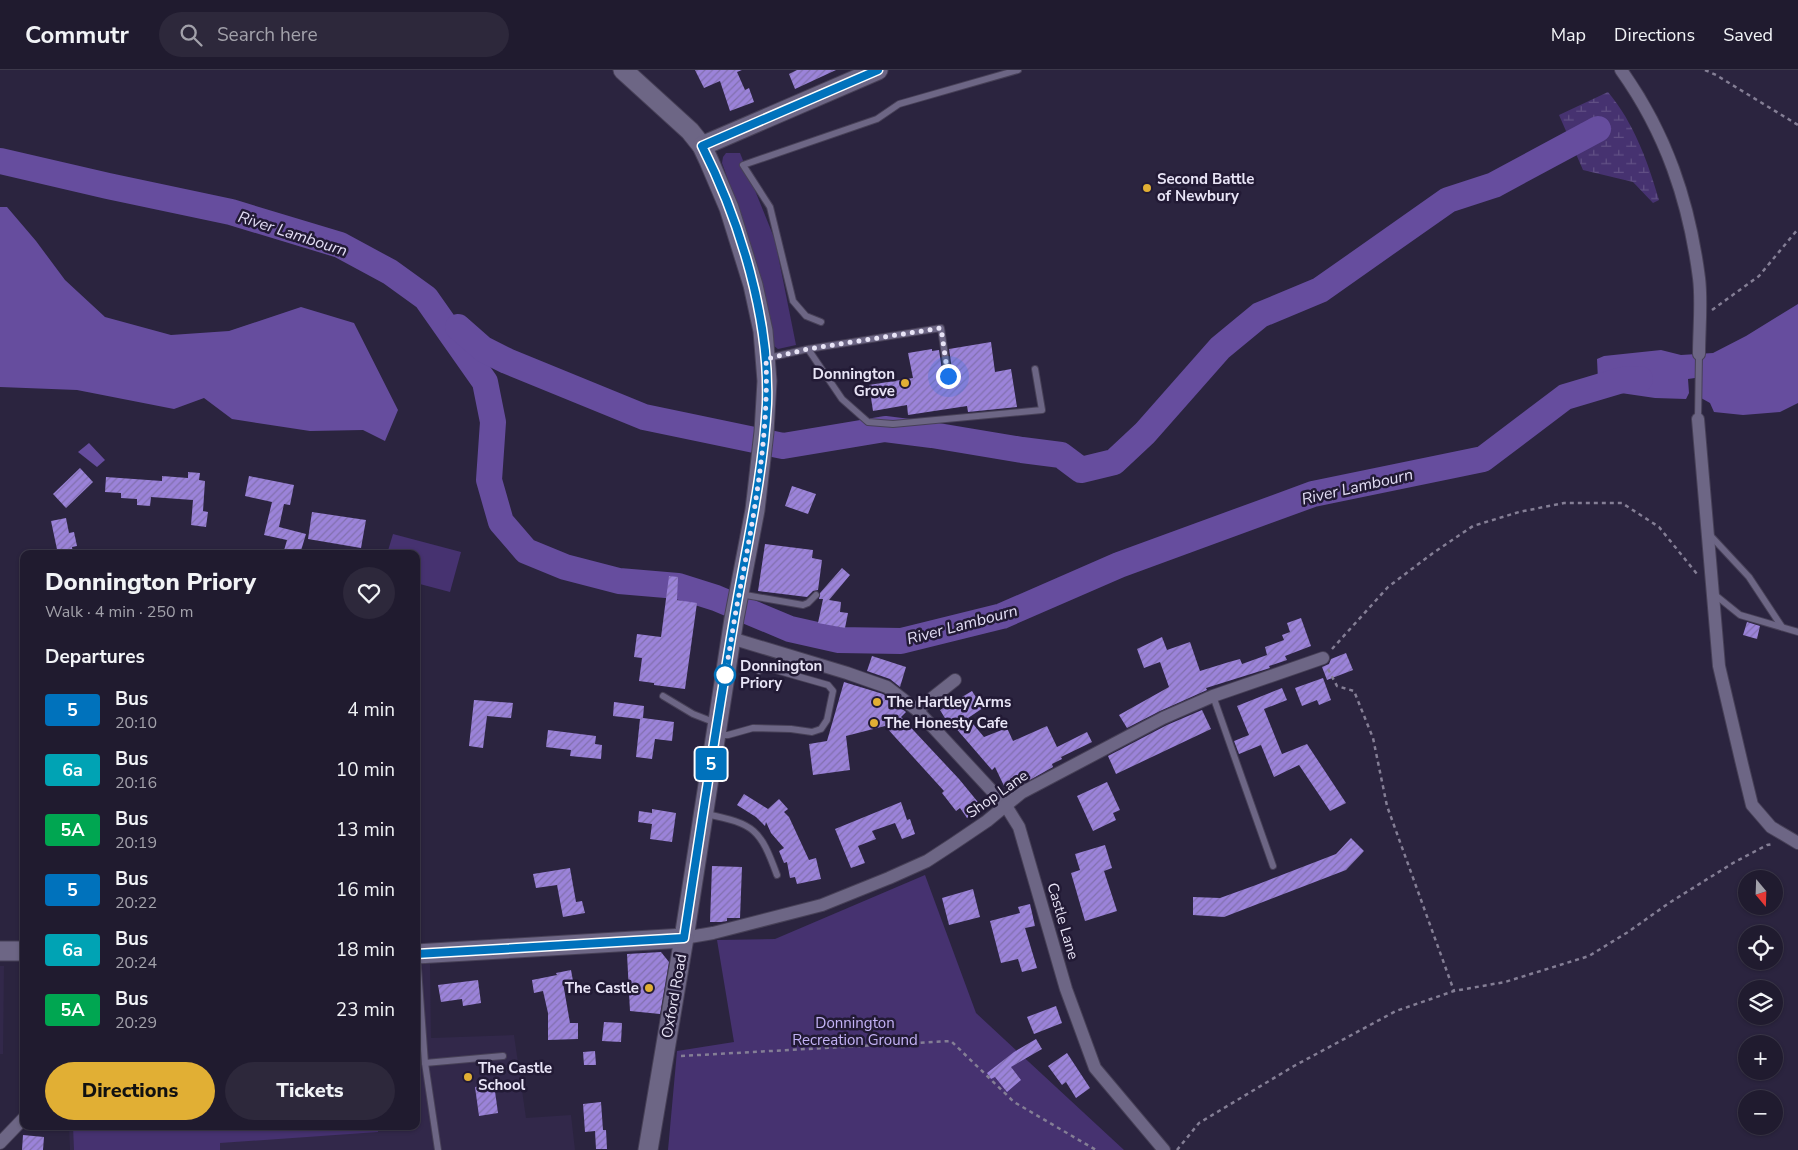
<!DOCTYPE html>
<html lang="en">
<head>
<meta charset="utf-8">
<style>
	body { margin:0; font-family:"Nunito Sans",sans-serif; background:#2d283b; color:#f1f3f6; height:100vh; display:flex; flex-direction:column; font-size:19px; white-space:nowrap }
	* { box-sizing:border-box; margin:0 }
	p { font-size:16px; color:#a2a1aa }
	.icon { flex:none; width:28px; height:28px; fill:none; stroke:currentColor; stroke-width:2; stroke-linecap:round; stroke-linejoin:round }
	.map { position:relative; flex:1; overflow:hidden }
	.details { position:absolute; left:20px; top:480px; width:400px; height:580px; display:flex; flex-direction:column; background:#201b2f; border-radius:10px; box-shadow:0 1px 4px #0004,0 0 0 1px #3d394b }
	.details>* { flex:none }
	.badge { padding:0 10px; border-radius:4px; font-size:18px; line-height:32px }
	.needle { width:32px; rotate:161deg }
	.tools { position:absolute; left:1738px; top:800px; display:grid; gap:10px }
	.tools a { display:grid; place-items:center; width:45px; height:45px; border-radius:50%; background:#201b2f; box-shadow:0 1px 4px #0004,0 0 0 1px #3d394b; font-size:25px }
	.you { position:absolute; width:25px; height:25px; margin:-12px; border:4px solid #fff; border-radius:50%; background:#1a73e8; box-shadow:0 0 0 8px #1a73e833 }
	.map>.badge { position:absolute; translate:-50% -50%; box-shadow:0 0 0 2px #fff }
	h2 { padding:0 25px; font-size:19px; line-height:45px }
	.round { display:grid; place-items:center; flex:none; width:52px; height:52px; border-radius:26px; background:#2d283b }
	.head { display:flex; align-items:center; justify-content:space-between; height:85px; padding:0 25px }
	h1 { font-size:24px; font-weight:800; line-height:38px }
	.cta { display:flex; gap:10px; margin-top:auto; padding:10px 25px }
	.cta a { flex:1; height:58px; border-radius:30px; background:#e1af34; color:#111; font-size:20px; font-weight:800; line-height:58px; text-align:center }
	.cta a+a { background:#2d283b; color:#f1f3f6 }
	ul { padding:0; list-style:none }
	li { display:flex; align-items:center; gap:15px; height:60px; padding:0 25px }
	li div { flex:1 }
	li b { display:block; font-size:19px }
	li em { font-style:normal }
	li .badge { min-width:55px; font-weight:700; text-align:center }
	header { display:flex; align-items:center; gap:30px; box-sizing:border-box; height:70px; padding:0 25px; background:#201b2f; border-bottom:1px solid #3d394b }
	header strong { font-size:24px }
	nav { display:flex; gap:28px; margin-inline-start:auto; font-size:18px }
	.search { width:350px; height:45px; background:#2d283b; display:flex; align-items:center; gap:12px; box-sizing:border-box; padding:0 18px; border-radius:28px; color:#a2a1aa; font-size:19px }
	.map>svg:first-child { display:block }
	.built { fill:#32284a }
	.green { fill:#463270 }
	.wetland { fill:url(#wetland-marsh) }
	.water { fill:#664d9e }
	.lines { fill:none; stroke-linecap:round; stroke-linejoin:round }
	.river { stroke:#664d9e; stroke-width:26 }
	.building { fill:url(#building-hatch) }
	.lane-casing { stroke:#474057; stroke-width:8 }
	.street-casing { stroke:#474057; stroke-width:14 }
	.secondary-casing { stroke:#474057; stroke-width:21 }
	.path { stroke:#847e95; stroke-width:2.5; stroke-dasharray:4 4; stroke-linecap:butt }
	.lane { stroke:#6d6685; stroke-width:6 }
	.street { stroke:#6d6685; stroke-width:12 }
	.secondary { stroke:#6d6685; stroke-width:19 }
	.line-casing { stroke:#fff; stroke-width:11 }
	.line { stroke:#0072bc; stroke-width:8 }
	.walk { stroke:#e8e4f6; stroke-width:5; stroke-dasharray:0 9 }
	.poi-dot { fill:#e1af34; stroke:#221a35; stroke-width:2 }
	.stop-dot { fill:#fff; stroke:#0072bc; stroke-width:2.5 }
	.labels { text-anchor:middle; stroke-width:5; stroke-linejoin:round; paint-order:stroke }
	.poi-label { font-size:15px; font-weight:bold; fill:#e8e4f6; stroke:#221a35; text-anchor:start }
	.stop-label { font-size:15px; font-weight:bold; fill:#e8e4f6; stroke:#221a35; text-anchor:start }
	.street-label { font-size:15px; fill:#e8e4f6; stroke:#221a35 }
	.park-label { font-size:15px; fill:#c3b2f5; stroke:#221a35 }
	.water-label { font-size:16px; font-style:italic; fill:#e3def5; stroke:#221a35 }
</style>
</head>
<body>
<header>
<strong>Commutr</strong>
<div class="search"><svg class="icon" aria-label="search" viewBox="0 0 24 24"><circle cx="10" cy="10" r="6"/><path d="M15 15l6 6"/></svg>Search here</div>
<nav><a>Map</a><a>Directions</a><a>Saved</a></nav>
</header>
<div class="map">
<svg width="1798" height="1080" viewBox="0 0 1798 1080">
	<defs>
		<pattern id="wetland-marsh" width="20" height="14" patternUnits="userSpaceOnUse" patternTransform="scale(1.25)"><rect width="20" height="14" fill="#463270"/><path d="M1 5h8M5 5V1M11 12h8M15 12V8" fill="none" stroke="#615085"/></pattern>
		<pattern id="building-hatch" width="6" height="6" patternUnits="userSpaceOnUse" patternTransform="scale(1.25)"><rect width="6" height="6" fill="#9b83d9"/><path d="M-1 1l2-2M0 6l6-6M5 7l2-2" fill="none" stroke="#8270ae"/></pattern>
	</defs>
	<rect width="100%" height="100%" fill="#2b243f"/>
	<!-- built -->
	<g class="built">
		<polygon points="416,894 430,894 431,968 514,965 526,1048 571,1045 575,1080 70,1080 69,1056 416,1056"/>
		<polygon points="0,896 4,896 3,984 0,984"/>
	</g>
	<!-- green -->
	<g class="green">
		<polygon points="726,83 740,83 775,170 796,275 778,279 771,274 735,129 722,93 723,87"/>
		<polygon points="393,464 461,482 450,522 416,513 416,484 387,484"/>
		<polygon points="925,805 976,943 1124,1080 668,1080 677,981 734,972 717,870 775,869"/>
		<polygon points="73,1056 378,1056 378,1062 220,1073 220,1080 74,1080"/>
	</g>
	<!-- wetland -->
	<path class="wetland" d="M1608,22C1634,53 1648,92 1659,130L1653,133L1633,112L1583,100L1559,45Z"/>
	<!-- water -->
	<g class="water">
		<polygon points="0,137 7,137 36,171 65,210 105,247 171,265 229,261 301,237 354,253 398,340 385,371 363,360 310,361 232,349 204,328 174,339 77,320 0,317"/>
		<polygon points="1798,234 1798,333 1780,342 1743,345 1714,342 1710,333 1701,328 1702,307 1688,309 1689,323 1686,329 1655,328 1614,322 1598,310 1597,289 1604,286 1661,280 1681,285 1713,283 1746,266"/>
		<polygon points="89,373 105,390 97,397 78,382"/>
	</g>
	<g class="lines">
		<!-- river -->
		<g class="river">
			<polyline points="0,91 108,116 231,142 340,175 390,202 426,228 485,312 493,352 489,410 501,452 526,481 565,497 619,511 678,516 716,528 790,559 839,570 901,571 1002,546 1119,495 1313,424 1483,389 1565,327 1622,310 1640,309"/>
			<polyline points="458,257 483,279 507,291 644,347 783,376 885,359 932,365 1022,380 1061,385 1081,400 1114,392 1145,363 1220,278 1260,245 1320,220 1448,130 1494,115 1598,59"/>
		</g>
	</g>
	<!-- building -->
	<g class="building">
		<polygon points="695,0 742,0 737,2 745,20 749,18 754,32 730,41 720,11 704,18"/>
		<polygon points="797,0 836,0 795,19 789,4"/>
		<polygon points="991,272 995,302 1011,299 1017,337 968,342 967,336 908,345 907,335 873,341 869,315 913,308 908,283 932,279 932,281 939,280 943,307 948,311 951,310 953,306 949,279"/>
		<polygon points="80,398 93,412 66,438 53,424"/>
		<polygon points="188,402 200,403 199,410 205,411 203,441 208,442 206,457 191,455 193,430 151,427 150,436 137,435 137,429 121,428 121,423 105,422 106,407 162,411 162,406 188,408"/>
		<polygon points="249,406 294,415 290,435 284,434 279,457 306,464 300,484 283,484 287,470 264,465 272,432 245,426"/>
		<polygon points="792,416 816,424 808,444 785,436"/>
		<polygon points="312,442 366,450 361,478 308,469"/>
		<polygon points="66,448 69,463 74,462 77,476 72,477 73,484 58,484 51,451"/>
		<polygon points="765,474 813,480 812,488 822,490 818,520 813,521 807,527 758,521"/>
		<polygon points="842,498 850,505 829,530 841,532 840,542 848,543 845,558 818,553 823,529 819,529 820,523"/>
		<polygon points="669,506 678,507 677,530 697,533 685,619 654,615 654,613 639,611 642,588 634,587 637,564 661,567"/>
		<polygon points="1301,548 1311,576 1285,586 1287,590 1269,596 1270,598 1206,618 1207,620 1160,641 1127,658 1119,645 1169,617 1160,592 1144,598 1137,579 1162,567 1167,580 1190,572 1200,601 1229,592 1240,589 1242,594 1267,585 1265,577 1284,570 1282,565 1290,562 1287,553"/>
		<polygon points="1747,552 1760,556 1757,569 1743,565"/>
		<polygon points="1346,583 1353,600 1327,610 1322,597 1329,594 1331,589"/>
		<polygon points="872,586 906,597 900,617 890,609 867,601"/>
		<polygon points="1323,608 1331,630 1319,635 1317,630 1302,636 1295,618"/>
		<polygon points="844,612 883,624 906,642 901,647 959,709 982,737 967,748 960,738 956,741 942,723 944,721 885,656 846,666 850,700 813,705 809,674 827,671"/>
		<polygon points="1282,618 1287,630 1264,639 1282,684 1307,674 1346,733 1330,741 1299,695 1274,707 1261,675 1239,684 1234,671 1249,665 1237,636"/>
		<polygon points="972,621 983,638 968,648 984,667 1007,658 1013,671 1047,656 1057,677 1087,662 1092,672 1061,687 1062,689 1052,694 1053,697 1010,721 1008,716 1005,718 995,697 992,700 954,656 951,658 940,640"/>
		<polygon points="474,630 513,633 511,648 487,646 483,678 469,676"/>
		<polygon points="614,632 644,636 643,648 674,652 672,671 655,669 652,689 636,687 640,649 613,646"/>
		<polygon points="1202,640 1211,659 1116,704 1108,686 1167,655"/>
		<polygon points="548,660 596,666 595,674 602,675 601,689 570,686 571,680 546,677"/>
		<polygon points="1107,712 1120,740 1113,743 1116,750 1093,761 1077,726"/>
		<polygon points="744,724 768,739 779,729 788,739 784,742 789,747 809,790 816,788 821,809 797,814 795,807 790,808 787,792 784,793 779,781 784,778 771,763 766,752 765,756 756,747 737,735"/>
		<polygon points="901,732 907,750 910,749 915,764 902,769 895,753 872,761 876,769 858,776 865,793 851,798 835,759"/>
		<polygon points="652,739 676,743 672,772 650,769 652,754 638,752 639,741 652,743"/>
		<polygon points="1351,768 1364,781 1346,800 1224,847 1193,845 1193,827 1220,828 1256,815 1336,784"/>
		<polygon points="1105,775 1112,798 1104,801 1117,841 1085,851 1071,803 1080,800 1075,784"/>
		<polygon points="712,796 742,797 740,848 727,848 727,851 721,852 710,852"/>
		<polygon points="570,798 576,832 582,831 585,843 563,847 557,815 536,818 533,804"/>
		<polygon points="973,819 980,847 949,855 942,828"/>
		<polygon points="1030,834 1035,856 1025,858 1037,898 1022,902 1018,889 1001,893 990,851 1020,843 1018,837"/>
		<polygon points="661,882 669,892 660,944 630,941 627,884"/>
		<polygon points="571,900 573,911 563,913 570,953 578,953 578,969 548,970 548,943 543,921 534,923 532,910 557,905 556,903"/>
		<polygon points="478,910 481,933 463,936 462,929 441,932 438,915"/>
		<polygon points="1056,936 1062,953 1034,964 1027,947"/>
		<polygon points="604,952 622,953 621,972 602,971"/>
		<polygon points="1036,969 1042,979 1011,997 1021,1010 1007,1022 995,1007 991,1009 987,1003 1014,982"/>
		<polygon points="595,981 596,995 584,995 583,982"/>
		<polygon points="1067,983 1090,1018 1076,1028 1066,1012 1062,1015 1048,996"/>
		<polygon points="494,1014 498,1043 479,1046 475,1017"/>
		<polygon points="601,1032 603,1060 606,1060 607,1079 596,1079 595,1061 585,1062 583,1034"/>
		<polygon points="23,1065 44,1067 43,1080 22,1080"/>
	</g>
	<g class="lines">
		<!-- lane casing -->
		<g class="lane-casing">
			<g id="lane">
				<polyline points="821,252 806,246 793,231 770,137 743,95 877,49 899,34 1018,0"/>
				<polyline points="808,279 842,329 868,352 893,354 1042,340 1035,299"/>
				<polyline points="768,288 808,279 941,258 948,306"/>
				<polyline points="1698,349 1699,284"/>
				<polyline points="1709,464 1749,507 1782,557"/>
				<polyline points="740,524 803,535 808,533 816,525"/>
				<polyline points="1714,524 1740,545 1798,562"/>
				<polyline points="663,626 693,644 716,653"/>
				<polyline points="1213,626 1273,796"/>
				<polyline points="718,665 728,665 753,658 791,659 812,662 821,659 827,650 833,621 828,615 765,597 759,601"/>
				<path d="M706,744C755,754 760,759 777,805"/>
				<polyline points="417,885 425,993 438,1080"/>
				<polyline points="425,993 503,986"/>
			</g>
		</g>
		<!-- street casing -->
		<g class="street-casing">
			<g id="street">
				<path d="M1621,0C1666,63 1689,131 1699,208C1702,232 1699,259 1699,284"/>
				<polyline points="1698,349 1719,596 1742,694 1752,735 1771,757 1798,773"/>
				<polyline points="731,568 847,603 887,617 917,640 1006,736 1019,757 1066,919 1095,998 1164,1080"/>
				<polyline points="917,640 955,610"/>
				<polyline points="684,868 713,863 822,835 889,808 927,791 953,774 987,751 1021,723 1163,648 1213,626 1323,588"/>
				<polyline points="0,1073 24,1048"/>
			</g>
		</g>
		<!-- secondary casing -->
		<g class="secondary-casing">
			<g id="secondary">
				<polyline points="623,0 690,61 702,76 709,91 729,138 753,215 763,261 767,311 764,362 755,440 734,549 684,868 648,1080"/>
				<polyline points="702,76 878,0"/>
				<polyline points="0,881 24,881"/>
				<polyline points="416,884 684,868"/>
			</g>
		</g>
		<!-- path -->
		<g class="path">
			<polyline points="1705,0 1716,5 1798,55"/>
			<polyline points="1712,240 1759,206 1798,159"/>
			<polyline points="1332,579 1388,517 1433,483 1473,456 1519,442 1564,433 1622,433 1659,457 1697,504"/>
			<polyline points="1328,599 1337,616 1354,621 1373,668 1387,736 1454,921"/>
			<polyline points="681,986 951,971 1014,1032 1096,1080"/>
			<polyline points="1177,1080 1199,1053 1294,996 1396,941 1454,921 1505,912 1589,886 1628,862 1669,833 1733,793 1767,775 1773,774"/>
		</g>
		<!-- lane -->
		<use href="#lane" class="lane"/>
		<!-- street -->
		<use href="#street" class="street"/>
		<!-- secondary -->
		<use href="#secondary" class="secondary"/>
	</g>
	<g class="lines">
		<!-- line casing -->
		<g class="line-casing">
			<path id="line" d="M416,884L684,868C700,762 716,656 734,550C746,478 763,407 767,334C770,249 740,151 702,76L878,0"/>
		</g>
		<!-- line -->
		<use href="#line" class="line"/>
		<!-- walk -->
		<path class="walk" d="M725,605C730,580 733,555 738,530C753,450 769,370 766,289L808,279L941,258L948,306"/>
	</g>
	<!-- markers -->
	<g class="poi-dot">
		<circle cx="1147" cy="118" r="5"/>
		<circle cx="905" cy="313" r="5"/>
		<circle cx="877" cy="632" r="5"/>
		<circle cx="874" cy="653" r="5"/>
		<circle cx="649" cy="918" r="5"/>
		<circle cx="468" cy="1007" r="5"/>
	</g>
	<circle class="stop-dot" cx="725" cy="605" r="10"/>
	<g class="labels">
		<!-- poi labels -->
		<g class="poi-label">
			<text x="1157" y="114">Second Battle<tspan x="1157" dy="17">of Newbury</tspan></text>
			<text x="895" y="309" text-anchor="end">Donnington<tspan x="895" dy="17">Grove</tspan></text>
			<text x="887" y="637">The Hartley Arms</text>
			<text x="884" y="658">The Honesty Cafe</text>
			<text x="639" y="923" text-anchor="end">The Castle</text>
			<text x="478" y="1003">The Castle<tspan x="478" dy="17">School</tspan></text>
		</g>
		<!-- stop labels -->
		<g class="stop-label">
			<text x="740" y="601">Donnington<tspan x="740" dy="17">Priory</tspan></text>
		</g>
		<!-- street labels -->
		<g class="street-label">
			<text transform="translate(997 724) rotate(-35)" y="5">Shop Lane</text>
			<text transform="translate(1063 851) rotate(74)" y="5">Castle Lane</text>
			<text transform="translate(674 926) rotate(-80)" y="5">Oxford Road</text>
		</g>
		<!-- park labels -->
		<g class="park-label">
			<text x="855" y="958">Donnington<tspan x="855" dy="17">Recreation Ground</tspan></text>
		</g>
		<!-- water labels -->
		<g class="water-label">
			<text transform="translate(293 163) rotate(18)" y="6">River Lambourn</text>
			<text transform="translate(1357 416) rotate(-13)" y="6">River Lambourn</text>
			<text transform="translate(962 554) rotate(-15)" y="6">River Lambourn</text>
		</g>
	</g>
</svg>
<div class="tools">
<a><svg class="needle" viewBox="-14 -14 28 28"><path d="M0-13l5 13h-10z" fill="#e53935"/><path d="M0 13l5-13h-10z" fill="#a2a1aa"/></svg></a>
<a><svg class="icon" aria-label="locate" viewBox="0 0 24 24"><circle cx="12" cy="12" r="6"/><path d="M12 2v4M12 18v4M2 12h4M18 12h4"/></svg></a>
<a><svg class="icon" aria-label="layers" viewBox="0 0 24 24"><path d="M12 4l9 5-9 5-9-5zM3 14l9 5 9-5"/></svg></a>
<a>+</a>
<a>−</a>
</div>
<div class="you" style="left:948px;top:306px"></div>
<b class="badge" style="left:711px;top:694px;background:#0072bc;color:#fff">5</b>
<section class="details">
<div class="head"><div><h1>Donnington Priory</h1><p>Walk · 4 min · 250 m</p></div><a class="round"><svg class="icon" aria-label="heart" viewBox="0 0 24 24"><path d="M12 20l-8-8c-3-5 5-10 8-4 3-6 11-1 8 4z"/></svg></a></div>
<h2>Departures</h2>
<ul>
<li><span class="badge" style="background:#0072bc;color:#fff">5</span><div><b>Bus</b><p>20:10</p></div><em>4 min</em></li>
<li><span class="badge" style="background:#00a3b4;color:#fff">6a</span><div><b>Bus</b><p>20:16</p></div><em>10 min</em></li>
<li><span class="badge" style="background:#00a651;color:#fff">5A</span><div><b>Bus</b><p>20:19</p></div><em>13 min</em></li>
<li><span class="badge" style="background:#0072bc;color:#fff">5</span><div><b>Bus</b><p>20:22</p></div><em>16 min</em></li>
<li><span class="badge" style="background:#00a3b4;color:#fff">6a</span><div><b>Bus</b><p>20:24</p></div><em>18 min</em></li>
<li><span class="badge" style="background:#00a651;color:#fff">5A</span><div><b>Bus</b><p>20:29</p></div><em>23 min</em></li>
</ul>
<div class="cta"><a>Directions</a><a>Tickets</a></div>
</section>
</div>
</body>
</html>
